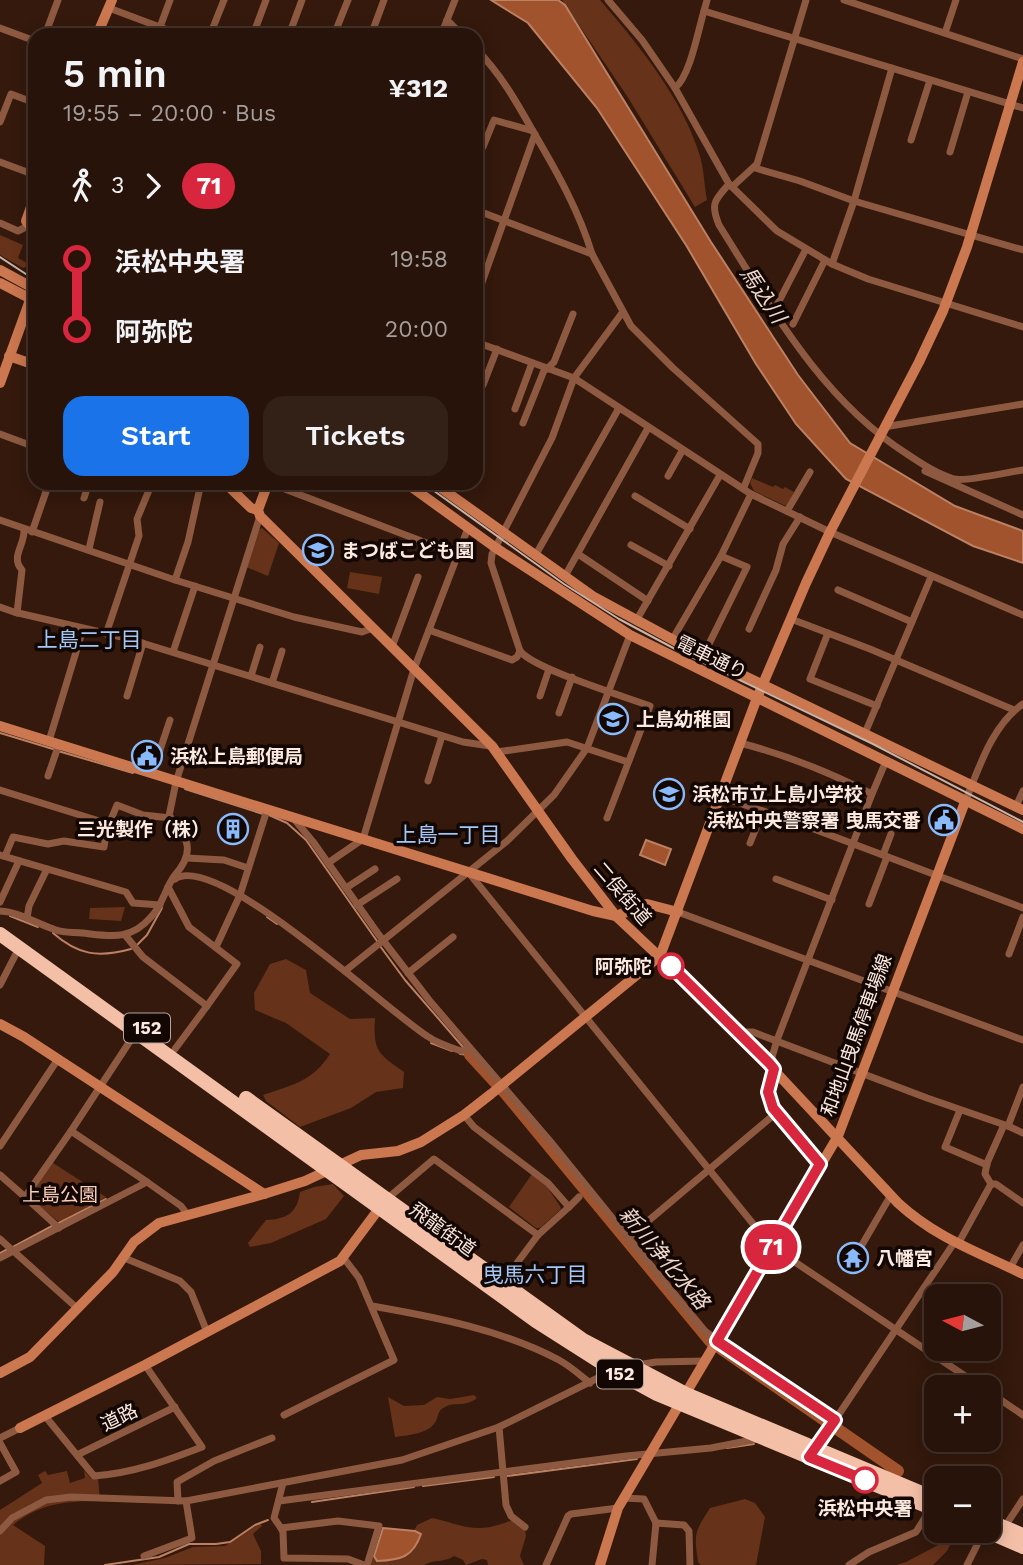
<!DOCTYPE html>
<html lang="en">
<head>
<meta charset="utf-8">
<style>
	body { margin:0; font-family:"Work Sans","Noto Sans JP",sans-serif; background:#332017; color:#f1f3f6; height:100vh; display:flex; flex-direction:column; font-size:26px; white-space:nowrap }
	* { box-sizing:border-box; margin:0 }
	p { font-size:23px; color:#a49e9c }
	.icon { flex:none; width:38px; height:38px; fill:none; stroke:currentColor; stroke-width:2; stroke-linecap:round; stroke-linejoin:round }
	.map { position:relative; flex:1; overflow:hidden }
	.sheet { position:absolute; left:28px; top:28px; width:455px; height:462px; display:flex; flex-direction:column; background:#271309; border-radius:21px; box-shadow:0 4px 18px #0003,0 0 0 2px #43322a }
	.sheet>* { flex:none }
	.badge { padding:0 14px; border-radius:23px; font-size:24px; line-height:46px }
	.needle { width:46px; rotate:277deg }
	.fabs { position:absolute; left:924px; top:1284px; display:grid; gap:14px }
	.fabs a { display:grid; place-items:center; width:77px; height:77px; border-radius:14px; background:#271309; box-shadow:0 4px 18px #0003,0 0 0 2px #43322a; font-size:35px }
	.map>.badge { position:absolute; translate:-50% -50%; box-shadow:0 0 0 4px #fff }
	.legs { display:flex; align-items:center; gap:10px; height:77px; padding:0 35px; font-size:23px }
	.legs p { margin-inline-start:auto }
	.overview { display:flex; align-items:center; justify-content:space-between; height:119px; padding:0 35px }
	h1 { font-size:38px; font-weight:600; line-height:52px }
	.button { display:flex; gap:14px; margin-top:auto; padding:14px 35px }
	.button a { flex:1; height:80px; border-radius:21px; background:#1a73e8; color:#fff; font-size:28px; font-weight:600; line-height:80px; text-align:center }
	.button a+a { background:#332017; color:#f1f3f6 }
	ul { padding:0 35px; list-style:none }
	li { display:flex; align-items:center; gap:24px; height:70px; font-size:26px }
	li i { display:grid; place-items:center; width:10px; height:100%; margin:0 9px; background:currentColor }
	li i::after { content:''; width:18px; height:18px; margin:-9px; border:5px solid; border-radius:50%; background:#271309 }
	li p { margin-inline-start:auto }
	li:first-child i { background:linear-gradient(#0000 50%,currentColor 0) }
	li:last-child i { background:linear-gradient(currentColor 50%,#0000 0) }
	.map>svg:first-child { display:block }
	.green { fill:#663219 }
	.water { fill:#a0532d; stroke:#bc8063; stroke-width:2 }
	.lines { fill:none; stroke-linecap:round; stroke-linejoin:round }
	.stream { stroke:#bc8063; stroke-width:2 }
	.river { stroke:#a0532d; stroke-width:12 }
	.street { stroke:#8d5941; stroke-width:7 }
	.secondary { stroke:#cb774f; stroke-width:10 }
	.highway { stroke:#f4bfa7; stroke-width:14 }
	.rail { stroke:#c9b4aa; stroke-width:2 }
	.line-1-casing { stroke:#fff; stroke-width:16 }
	.line-1 { stroke:#d7263d; stroke-width:10 }
	.stop-1-dot { fill:#fff; stroke:#d7263d; stroke-width:3.5 }
	.labels { text-anchor:middle; stroke-width:7; stroke-linejoin:round; paint-order:stroke }
	.shield { fill:#130704; stroke:#b6a59e; stroke-width:2 }
	.shield-label { font-size:18px; font-weight:bold; fill:#fce9e0 }
	.poi-label { font-size:19px; font-weight:bold; fill:#fce9e0; stroke:#130704; text-anchor:start }
	.street-label { font-size:19px; fill:#fce9e0; stroke:#130704 }
	.stop-label { font-size:19px; font-weight:bold; fill:#fce9e0; stroke:#130704; text-anchor:end }
	.park-label { font-size:19px; fill:#fbceba; stroke:#130704 }
	.water-label { font-size:21px; font-style:italic; fill:#efd8ce; stroke:#130704 }
	.neighbourhood-label { font-size:21px; fill:#a2c7f8; stroke:#130704 }
</style>
</head>
<body>
<div class="map">
<svg width="1023" height="1565" viewBox="0 0 1023 1565">
	<rect width="100%" height="100%" fill="#34190c"/>
	<!-- green -->
	<g class="green">
		<path d="M562,0H600C637,43 682,98 699,153C704,167 704,185 707,200L695,207L629,99Z"/>
		<polygon points="0,235 23,245 18,258 29,264 28,266 23,268 0,255"/>
		<polygon points="752,478 773,487 775,485 783,489 785,487 794,492 786,506 754,491 750,483"/>
		<polygon points="262,528 279,543 268,576 246,567 258,530"/>
		<polygon points="350,572 382,577 379,594 347,588"/>
		<polygon points="125,907 121,921 89,919 90,908"/>
		<path d="M286,959L306,970L310,993L350,1019L375,1018C373,1052 378,1053 404,1072L403,1088L376,1092L351,1108L300,1127L266,1101L263,1095C292,1085 313,1081 330,1054L286,1023L255,1010L254,993L270,964Z"/>
		<polygon points="53,1163 106,1197 60,1223 31,1199 31,1194"/>
		<polygon points="532,1174 545,1184 560,1206 561,1209 540,1228 536,1228 509,1207"/>
		<path d="M333,1184L344,1196L326,1219L271,1243L250,1247L248,1243L266,1220C286,1219 297,1214 300,1192L314,1187Z"/>
		<path d="M474,1395L477,1398C464,1408 456,1401 445,1407C438,1410 439,1414 436,1421C429,1434 409,1435 395,1437L388,1397L404,1406L424,1405L437,1397L450,1399Z"/>
		<path d="M84,1470L91,1479L98,1478L100,1501C67,1501 40,1503 13,1525L45,1546L44,1565H0V1510L42,1483L38,1475L45,1471L48,1475L67,1471L70,1483L85,1478Z"/>
		<path d="M745,1499L755,1503L765,1517L756,1565H701L698,1562C694,1533 694,1533 710,1508Z"/>
		<path d="M432,1518C467,1526 476,1535 512,1520L525,1530L526,1536L520,1556L524,1565H488L487,1560L482,1559L466,1565L463,1560L454,1556C444,1563 434,1559 424,1565H370L372,1555C387,1548 411,1540 417,1525Z"/>
		<polygon points="260,1523 262,1526 253,1534 261,1551 261,1564 132,1565 165,1558 193,1547 225,1546"/>
		<polygon points="946,1541 951,1543 947,1551 933,1565 896,1565 906,1562"/>
	</g>
	<!-- water -->
	<g class="water">
		<polygon points="491,0 558,0 565,5 711,242 798,375 850,443 955,506 1023,531 1023,563 973,546 846,479 796,424 756,364 686,245 597,108 528,23"/>
		<polygon points="646,840 671,849 665,865 640,855"/>
		<path d="M383,1528L415,1531L421,1534C413,1557 401,1560 377,1561L374,1556Z"/>
	</g>
	<g class="lines">
		<!-- stream -->
		<g class="stream">
			<polyline points="0,733 53,749"/>
			<polyline points="58,751 133,773"/>
			<polyline points="185,789 263,814"/>
			<polyline points="269,815 287,823 306,840 377,941"/>
			<polyline points="10,916 38,927"/>
			<polyline points="267,917 277,924"/>
			<path d="M53,933C78,955 98,958 131,949"/>
			<polyline points="136,946 147,935 162,908"/>
			<polyline points="380,946 405,980 463,1047"/>
			<polyline points="431,1043 452,1051"/>
			<polyline points="460,1054 470,1055"/>
			<polyline points="57,1224 106,1199"/>
			<polyline points="13,1247 52,1226"/>
			<polyline points="0,1253 8,1249"/>
			<polyline points="727,1448 754,1444"/>
			<polyline points="507,1476 637,1459"/>
			<polyline points="423,1486 494,1477"/>
			<polyline points="312,1502 414,1487"/>
			<polyline points="105,1565 159,1557 189,1544 216,1544 230,1542 255,1525 268,1520"/>
		</g>
		<!-- river -->
		<polyline class="river" points="470,1055 505,1093 710,1341 898,1471"/>
		<!-- street -->
		<g class="street">
			<polyline points="608,0 642,40 675,88 729,184 777,231 832,264 868,279 1023,327"/>
			<polyline points="707,0 704,11 1023,108"/>
			<polyline points="844,0 1023,59"/>
			<polyline points="109,8 181,35"/>
			<polyline points="447,20 462,35"/>
			<polyline points="160,27 170,0"/>
			<polyline points="0,28 35,41"/>
			<polyline points="945,33 956,0"/>
			<polyline points="45,35 58,0"/>
			<polyline points="210,35 224,0"/>
			<polyline points="253,35 266,0"/>
			<polyline points="289,35 302,0"/>
			<polyline points="334,35 348,0"/>
			<polyline points="371,35 384,0"/>
			<polyline points="441,35 455,0"/>
			<path d="M476,49C501,74 517,103 534,133C557,172 579,211 592,254"/>
			<path d="M675,88C690,76 698,31 704,11"/>
			<polyline points="0,122 11,94 35,103"/>
			<polyline points="911,140 930,80"/>
			<polyline points="483,147 494,120 533,131"/>
			<polyline points="950,152 968,92"/>
			<polyline points="0,162 35,175"/>
			<polyline points="755,168 800,181 854,201 1023,250"/>
			<path d="M729,184C715,200 710,203 719,225C772,309 821,399 907,454C922,464 937,474 954,479C967,482 1008,472 1023,470"/>
			<polyline points="732,187 757,164 806,0"/>
			<polyline points="476,210 592,254 631,326 673,368 758,444 758,453 744,487"/>
			<polyline points="0,223 18,231 28,226"/>
			<polyline points="832,264 854,201 892,68"/>
			<polyline points="34,289 35,266"/>
			<polyline points="476,299 535,134"/>
			<polyline points="776,307 806,249"/>
			<polyline points="793,324 825,260"/>
			<polyline points="476,342 574,378 751,494 830,532 1023,615"/>
			<polyline points="547,369 554,362 573,314"/>
			<polyline points="483,385 497,349"/>
			<polyline points="515,409 532,363"/>
			<polyline points="523,423 545,368"/>
			<polyline points="884,427 1023,404"/>
			<polyline points="0,434 35,447"/>
			<polyline points="925,471 1023,515"/>
			<polyline points="668,476 682,451"/>
			<polyline points="269,483 458,555"/>
			<polyline points="635,496 690,529"/>
			<polyline points="84,498 89,483"/>
			<polyline points="787,511 810,472"/>
			<polyline points="0,520 175,580 294,617 362,632 373,628"/>
			<polyline points="32,532 49,483"/>
			<polyline points="631,545 669,566"/>
			<polyline points="89,549 100,502"/>
			<polyline points="578,554 648,601"/>
			<polyline points="535,556 619,408"/>
			<polyline points="565,576 648,428"/>
			<polyline points="175,580 188,542 201,483"/>
			<polyline points="838,590 912,622"/>
			<polyline points="0,607 14,612 126,638 463,742 490,746"/>
			<path d="M17,613L22,570C10,557 25,545 24,530"/>
			<polyline points="791,619 870,649 1014,710"/>
			<polyline points="636,621 720,475"/>
			<polyline points="749,629 776,570 783,544 800,517"/>
			<polyline points="429,630 512,660 517,657 520,651"/>
			<polyline points="828,633 810,679 877,706"/>
			<polyline points="106,634 139,536 137,519 152,483"/>
			<polyline points="672,640 721,556 751,494"/>
			<polyline points="392,647 418,577"/>
			<polyline points="173,652 195,586"/>
			<polyline points="703,656 747,567 721,556"/>
			<polyline points="251,676 260,647"/>
			<polyline points="272,683 282,651"/>
			<polyline points="127,696 143,643"/>
			<polyline points="540,696 549,669"/>
			<polyline points="559,713 572,677"/>
			<polyline points="865,733 931,577"/>
			<polyline points="49,741 83,629"/>
			<path d="M740,743C787,755 829,772 872,794L886,761"/>
			<polyline points="497,752 567,742 628,762"/>
			<polyline points="152,774 170,720"/>
			<polyline points="48,776 59,744"/>
			<polyline points="428,781 442,736"/>
			<polyline points="0,790 109,824"/>
			<polyline points="721,797 790,820 1023,908"/>
			<path d="M965,802C979,768 992,725 1023,704"/>
			<polyline points="1018,802 1023,791"/>
			<path d="M607,818L650,706C623,696 534,669 520,651L491,563L492,554L552,438L574,378L622,313"/>
			<polyline points="294,819 314,843 379,935 429,1000 550,1141 703,1330 835,1420 954,1243"/>
			<polyline points="750,843 763,811"/>
			<polyline points="0,855 126,892 133,903 160,905"/>
			<polyline points="883,855 891,834"/>
			<polyline points="5,856 13,837 48,844 64,841 104,847 107,829 117,805 143,815 171,818"/>
			<polyline points="187,858 224,860 248,868"/>
			<polyline points="328,863 363,839 414,669 468,528"/>
			<polyline points="469,873 771,1246 983,1388"/>
			<path d="M175,879C217,851 386,1010 427,1036C437,1043 449,1047 461,1051L469,1048"/>
			<polyline points="776,879 832,900"/>
			<polyline points="168,887 189,927 237,964 207,1006"/>
			<polyline points="346,888 375,869"/>
			<polyline points="0,902 19,861"/>
			<polyline points="869,904 887,857"/>
			<polyline points="357,905 397,879"/>
			<path d="M0,911C20,912 37,924 56,930C64,933 74,932 82,933C111,936 130,941 151,917C163,905 165,888 175,875C196,851 188,838 169,816L176,782L260,516"/>
			<polyline points="678,912 1023,1040"/>
			<polyline points="27,918 29,906 47,869"/>
			<polyline points="125,935 143,957 207,1006 175,1049"/>
			<polyline points="216,947 240,895 267,810"/>
			<polyline points="1009,954 1023,917"/>
			<polyline points="345,971 507,841 554,795 587,748 630,635"/>
			<polyline points="408,973 453,937"/>
			<polyline points="0,985 19,948"/>
			<polyline points="739,1032 753,1032 927,1098 1008,1126 1023,1133"/>
			<polyline points="770,1064 777,1040 872,794"/>
			<polyline points="774,1069 768,1092 773,1109 820,1164"/>
			<polyline points="960,1110 945,1147 987,1165"/>
			<polyline points="464,1115 474,1127 548,1183 569,1207 538,1235 502,1283"/>
			<polyline points="1008,1126 1023,1087"/>
			<polyline points="0,1146 58,1059"/>
			<polyline points="0,1175 25,1197"/>
			<polyline points="147,1182 181,1206 187,1214"/>
			<polyline points="991,1184 996,1184 1023,1203"/>
			<polyline points="388,1198 434,1159 538,1235"/>
			<polyline points="569,1207 579,1197"/>
			<polyline points="59,1228 25,1197 71,1131"/>
			<polyline points="628,1238 776,1113"/>
			<polyline points="0,1239 78,1309"/>
			<polyline points="958,1244 991,1184 985,1174 987,1163 1004,1125"/>
			<polyline points="859,1250 891,1195"/>
			<polyline points="122,1257 180,1281 191,1292 207,1332"/>
			<polyline points="0,1258 147,1182 71,1131 136,1032"/>
			<polyline points="1010,1268 1023,1245"/>
			<path d="M372,1306C435,1317 503,1330 559,1360C570,1366 580,1375 590,1383"/>
			<polyline points="637,1365 656,1362 706,1361"/>
			<polyline points="989,1392 1023,1415"/>
			<polyline points="284,1415 394,1360 359,1278 343,1257"/>
			<path d="M45,1416L94,1476C133,1473 166,1461 202,1447L145,1365"/>
			<polyline points="499,1427 506,1505 511,1516 525,1527"/>
			<polyline points="0,1438 20,1428"/>
			<polyline points="0,1443 16,1472 0,1481"/>
			<polyline points="816,1448 835,1420"/>
			<polyline points="77,1455 175,1407"/>
			<polyline points="283,1483 274,1518 281,1528 338,1521 379,1526 367,1565"/>
			<polyline points="623,1498 644,1499 656,1523 652,1565"/>
			<polyline points="178,1501 177,1482 214,1461 272,1438"/>
			<polyline points="279,1501 626,1456 711,1448 757,1439"/>
			<polyline points="656,1523 684,1525 689,1531 690,1565"/>
			<polyline points="281,1528 283,1532 284,1558 348,1559 364,1565"/>
			<polyline points="1004,1528 1023,1499"/>
			<polyline points="0,1531 12,1518 46,1500 71,1497 186,1501 402,1460 499,1427 612,1371"/>
			<polyline points="144,1556 192,1538 186,1501"/>
			<polyline points="546,1565 568,1516 571,1514 618,1508"/>
			<polyline points="849,1565 869,1552 916,1532 931,1508"/>
			<polyline points="967,1565 977,1545 979,1531"/>
		</g>
		<!-- secondary -->
		<g class="secondary">
			<polyline points="97,35 112,0"/>
			<polyline points="35,196 26,221 35,232"/>
			<polyline points="0,270 35,289"/>
			<polyline points="0,283 35,301"/>
			<polyline points="9,356 35,365"/>
			<polyline points="0,383 34,289"/>
			<polyline points="225,483 251,508 258,510"/>
			<path d="M268,483L258,510L260,516L492,746L572,859L616,916L731,1024L898,1203C936,1238 978,1252 1023,1274"/>
			<polyline points="406,483 496,548 630,635 1023,829"/>
			<polyline points="434,483 594,597 701,655 1023,810"/>
			<polyline points="0,726 593,911 616,916 647,904 678,912"/>
			<polyline points="0,1024 24,1037 264,1194"/>
			<polyline points="0,1373 30,1357 113,1272 134,1242 159,1223 264,1194 305,1181 361,1155 398,1151 421,1142 464,1115 491,1094 660,956 757,698 806,583 830,532 919,362 943,311 967,247 1023,62"/>
			<polyline points="20,1428 145,1365 340,1261 384,1202"/>
			<polyline points="600,1565 618,1508 838,1136 965,802"/>
		</g>
		<!-- highway -->
		<g class="highway">
			<polyline points="0,934 536,1321 613,1370 657,1394 936,1510"/>
			<polyline points="246,1098 583,1340 686,1394 936,1499"/>
			<polyline points="989,1521 1023,1535"/>
			<polyline points="986,1531 1023,1547"/>
		</g>
		<!-- rail -->
		<g class="rail">
			<polyline points="0,257 35,280"/>
			<polyline points="423,483 564,584 619,619 677,650 873,744 1023,822"/>
		</g>
	</g>
	<g class="lines">
		<!-- line-1 casing -->
		<g class="line-1-casing">
			<polyline id="line-1" points="671,966 770,1064 774,1069 768,1092 773,1108 820,1164 717,1341 835,1420 809,1457 865,1480"/>
		</g>
		<!-- line-1 -->
		<use href="#line-1" class="line-1"/>
	</g>
	<!-- icons -->
	<defs>
		<g id="school-ring" transform="scale(1.575)"><circle r="9.5" fill="#130704" stroke="#88bafc" stroke-width="1.5"/><path d="M0-5L7-2L0 1L-7-2ZM-4 1L0 2.5L4 1V4Q0 6-4 4Z" fill="#88bafc"/></g>
		<g id="civic-ring" transform="scale(1.575)"><circle r="9.5" fill="#130704" stroke="#88bafc" stroke-width="1.5"/><path d="M-.6-6.5H3V-4.5H.6V-3L4-1V1h2V6H-6V1h2V-1L-.6-3ZM-1.2 2.5V6h2.4V2.5Z" fill="#88bafc"/></g>
		<g id="building-ring" transform="scale(1.575)"><circle r="9.5" fill="#130704" stroke="#88bafc" stroke-width="1.5"/><path d="M-4-6H4V6H1V3H-1V6H-4ZM-2.5-4.3h1.7v1.8h-1.7ZM.8-4.3h1.7v1.8H.8ZM-2.5-1h1.7V.8h-1.7ZM.8-1h1.7V.8H.8Z" fill="#88bafc"/></g>
		<g id="temple-ring" transform="scale(1.575)"><circle r="9.5" fill="#130704" stroke="#88bafc" stroke-width="1.5"/><path d="M0-6L5-2H3V0L6.5 2.5H4V6H1.5V3h-3V6H-4V2.5H-6.5L-3 0V-2H-5Z" fill="#88bafc"/></g>
	</defs>
	<g fill-rule="evenodd">
		<use href="#school-ring" x="318" y="550"/>
		<use href="#school-ring" x="613" y="719"/>
		<use href="#civic-ring" x="147" y="756"/>
		<use href="#school-ring" x="669" y="794"/>
		<use href="#civic-ring" x="944" y="820"/>
		<use href="#building-ring" x="233" y="829"/>
		<use href="#temple-ring" x="853" y="1258"/>
	</g>
	<!-- markers -->
	<g class="stop-1-dot">
		<circle cx="671" cy="966" r="12"/>
		<circle cx="865" cy="1480" r="12"/>
	</g>
	<g class="labels">
		<!-- shield labels -->
		<g class="shield">
			<rect x="124" y="1013.5" width="46" height="29" rx="5"/>
			<rect x="597" y="1359.5" width="46" height="29" rx="5"/>
		</g>
		<g class="shield-label">
			<text x="147" y="1034">152</text>
			<text x="620" y="1380">152</text>
		</g>
		<!-- poi labels -->
		<g class="poi-label">
			<text x="341" y="557">まつばこども園</text>
			<text x="636" y="726">上島幼稚園</text>
			<text x="170" y="763">浜松上島郵便局</text>
			<text x="692" y="801">浜松市立上島小学校</text>
			<text x="921" y="827" text-anchor="end">浜松中央警察署 曳馬交番</text>
			<text x="210" y="836" text-anchor="end">三光製作（株）</text>
			<text x="876" y="1265">八幡宮</text>
		</g>
		<!-- street labels -->
		<g class="street-label">
			<text transform="translate(712 657) rotate(26)" y="7">電車通り</text>
			<text transform="translate(623 893) rotate(49)" y="7">二俣街道</text>
			<text transform="translate(856 1035) rotate(-70)" y="7">和地山曳馬停車場線</text>
			<text transform="translate(443 1229) rotate(36)" y="7">飛龍街道</text>
			<text transform="translate(119 1417) rotate(-26)" y="7">道路</text>
		</g>
		<!-- stop labels -->
		<g class="stop-label">
			<text x="652" y="973">阿弥陀</text>
			<text x="865" y="1515" text-anchor="middle">浜松中央署</text>
		</g>
		<!-- park labels -->
		<g class="park-label">
			<text x="60" y="1201">上島公園</text>
		</g>
		<!-- water labels -->
		<g class="water-label">
			<text transform="translate(763 295) rotate(56)" y="7">馬込川</text>
			<text transform="translate(664 1258) rotate(50)" y="7">新川浄化水路</text>
		</g>
		<!-- neighbourhood labels -->
		<g class="neighbourhood-label">
			<text x="89" y="647">上島二丁目</text>
			<text x="448" y="842">上島一丁目</text>
			<text x="535" y="1282">曳馬六丁目</text>
		</g>
	</g>
</svg>
<div class="fabs">
<a><svg class="needle" viewBox="-14 -14 28 28"><path d="M0-13l5 13h-10z" fill="#e53935"/><path d="M0 13l5-13h-10z" fill="#a49e9c"/></svg></a>
<a>+</a>
<a>−</a>
</div>
<b class="badge" style="left:771px;top:1247px;background:#d7263d;color:#fff">71</b>
<section class="sheet">
<div class="overview"><div><h1>5 min</h1><p>19:55 – 20:00 · Bus</p></div><b>¥312</b></div>
<div class="legs"><svg class="icon" aria-label="walk" viewBox="0 0 24 24"><circle cx="13" cy="4" r="2"/><path d="M13 8l-2 6 4 7M11 14l-3 7M7 12l3-4h3l4 4"/></svg>3<svg class="icon" aria-label="forward" viewBox="0 0 24 24"><path d="M9 5l7 7-7 7"/></svg><b class="badge" style="background:#d7263d;color:#fff">71</b></div>
<ul>
<li><i style="color:#d7263d"></i><b>浜松中央署</b><p>19:58</p></li>
<li><i style="color:#d7263d"></i><b>阿弥陀</b><p>20:00</p></li>
</ul>
<div class="button"><a>Start</a><a>Tickets</a></div>
</section>
</div>
</body>
</html>
